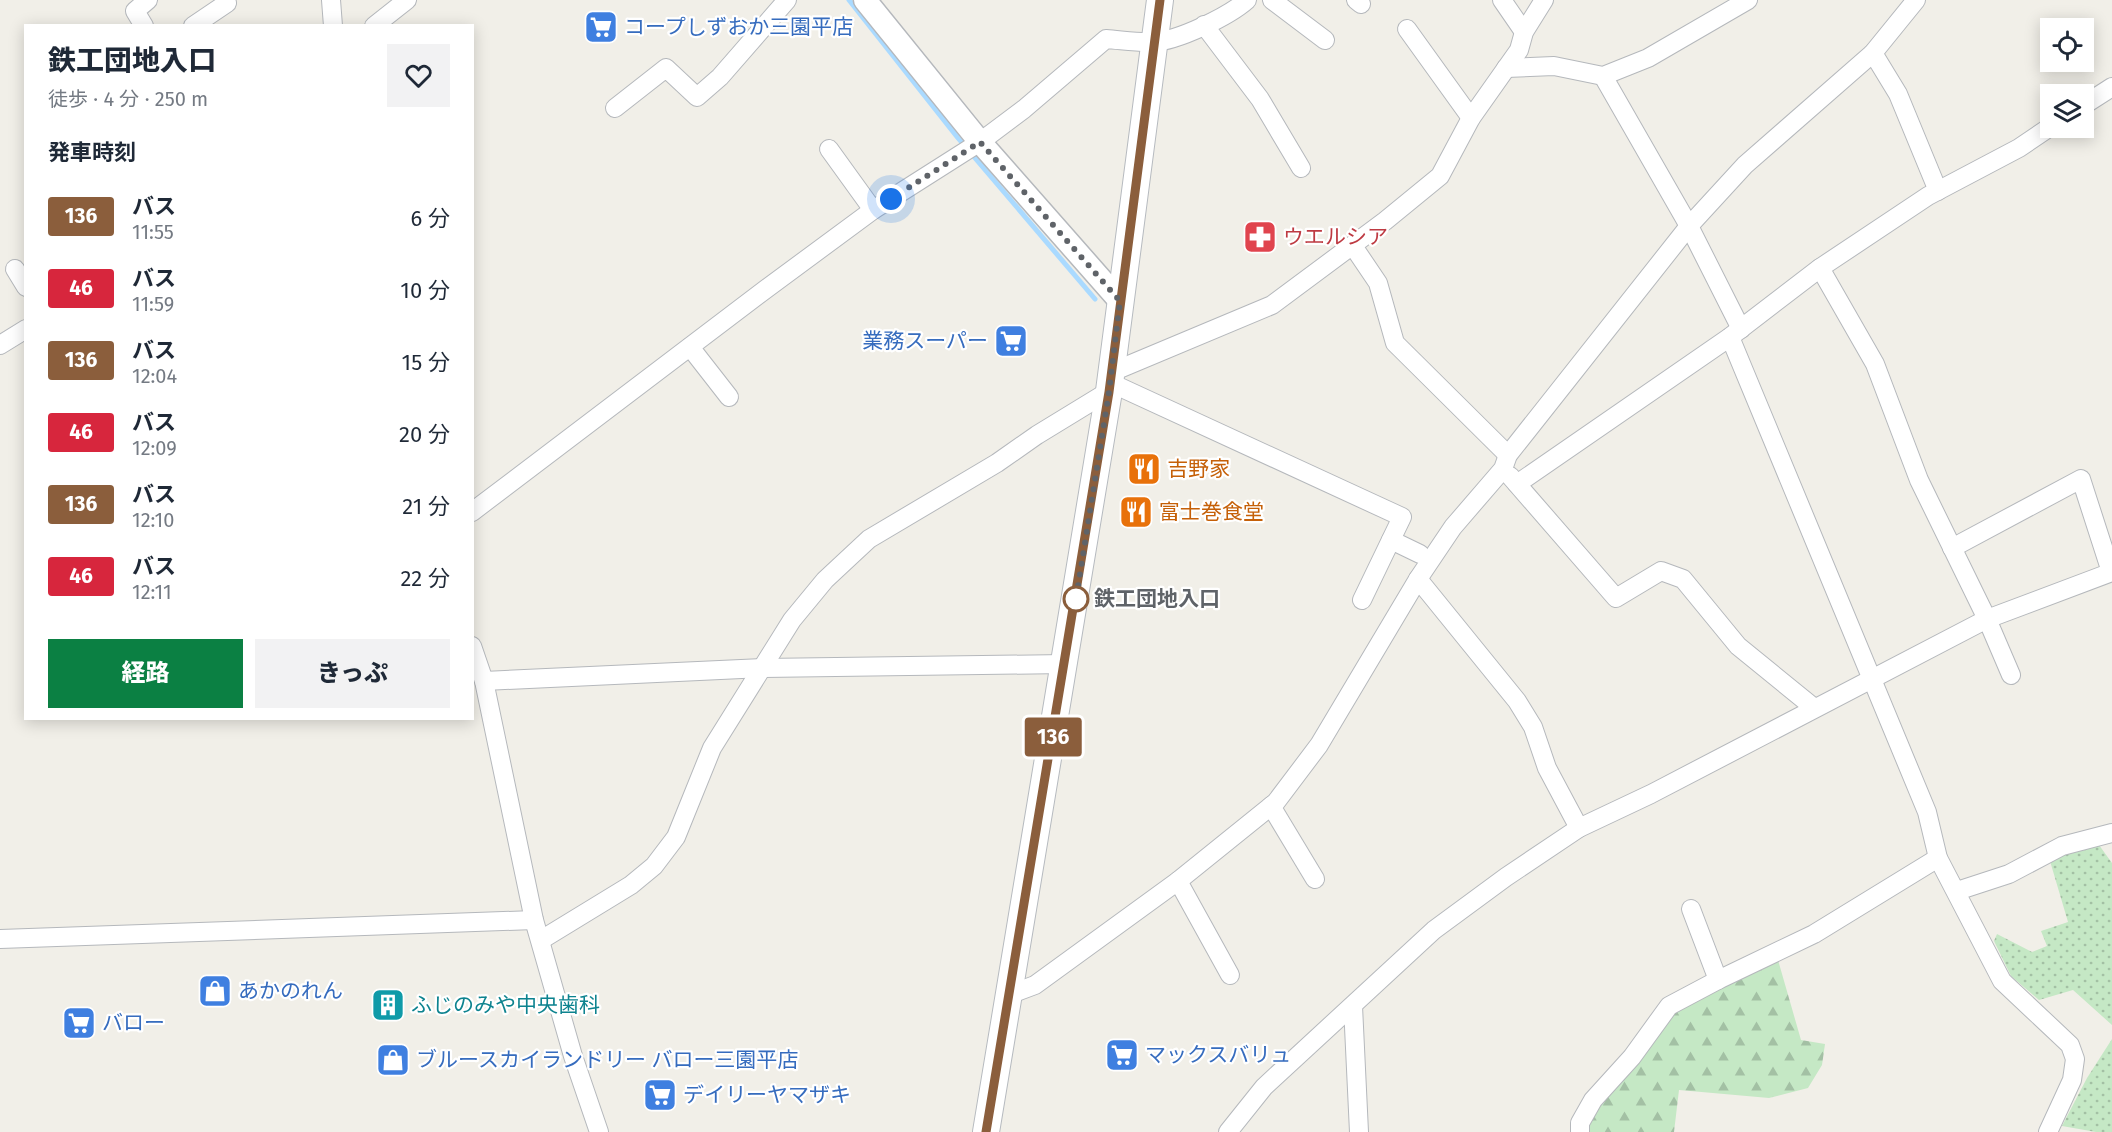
<!DOCTYPE html>
<html lang="ja">
<head>
<meta charset="utf-8">
<style>
	body { margin:0; font-family:"Fira Sans","Noto Sans JP",sans-serif; background:#f2f2f3; color:#1f2937; height:100vh; display:flex; flex-direction:column; font-size:22px; white-space:nowrap }
	* { box-sizing:border-box; margin:0 }
	p { font-size:20px; color:#747a83 }
	.icon { flex:none; width:33px; height:33px; fill:none; stroke:currentColor; stroke-width:2; stroke-linecap:round; stroke-linejoin:round }
	.map { position:relative; flex:1; overflow:hidden }
	.side { position:absolute; left:24px; top:24px; width:450px; height:696px; display:flex; flex-direction:column; background:#fff; border-radius:0px; box-shadow:0 3px 15px #0003 }
	.side>* { flex:none }
	.badge { padding:0 12px; border-radius:4px; font-size:21px; line-height:39px }
	.controls { position:absolute; left:2040px; top:18px; display:grid; gap:12px }
	.controls a { display:grid; place-items:center; width:54px; height:54px; border-radius:0px; background:#fff; box-shadow:0 3px 15px #0003; font-size:30px }
	.you { position:absolute; width:30px; height:30px; margin:-15px; border:4px solid #fff; border-radius:50%; background:#1a73e8; box-shadow:0 0 0 9px #1a73e833 }
	.map>.badge { position:absolute; translate:-50% -50%; box-shadow:0 0 0 3px #fff }
	h2 { padding:0 24px; font-size:22px; line-height:54px }
	.round { display:grid; place-items:center; flex:none; width:63px; height:63px; border-radius:0px; background:#f2f2f3 }
	.head { display:flex; align-items:center; justify-content:space-between; height:102px; padding:0 24px }
	h1 { font-size:28px; font-weight:800; line-height:45px }
	.button { display:flex; gap:12px; margin-top:auto; padding:12px 24px }
	.button a { flex:1; height:69px; border-radius:0px; background:#0b8043; color:#fff; font-size:24px; font-weight:800; line-height:69px; text-align:center }
	.button a+a { background:#f2f2f3; color:#1f2937 }
	ul { padding:0; list-style:none }
	li { display:flex; align-items:center; gap:18px; height:72px; padding:0 24px }
	li div { flex:1 }
	li b { display:block; font-size:22px }
	li em { font-style:normal }
	li .badge { min-width:66px; font-weight:700; text-align:center }
	.map>svg:first-child { display:block }
	.grass { fill:url(#grass-dots) }
	.forest { fill:url(#forest-firs) }
	.lines { fill:none; stroke-linecap:round; stroke-linejoin:round }
	.stream { stroke:#aadaff; stroke-width:5 }
	.minor-casing { stroke:#b5b8bc; stroke-width:20 }
	.tertiary-casing { stroke:#b5b8bc; stroke-width:25 }
	.secondary-casing { stroke:#b6babf; stroke-width:28 }
	.minor { stroke:#fff; stroke-width:18 }
	.tertiary { stroke:#fff; stroke-width:22 }
	.secondary { stroke:#fff; stroke-width:26 }
	.line-casing { stroke:#fff; stroke-width:14 }
	.line { stroke:#8b5e3c; stroke-width:9 }
	.walk { stroke:#5f6368; stroke-width:6; stroke-dasharray:0 10.8 }
	.stop-dot { fill:#fff; stroke:#8b5e3c; stroke-width:3 }
	.labels { text-anchor:middle; stroke-width:4.5; stroke-linejoin:round; paint-order:stroke }
	.shop-label { font-size:21px; fill:#366cbe; stroke:#fff; text-anchor:start }
	.health-label { font-size:21px; fill:#be3a42; stroke:#fff; text-anchor:start }
	.food-label { font-size:21px; fill:#c56008; stroke:#fff; text-anchor:start }
	.stop-label { font-size:21px; font-weight:bold; fill:#5f6368; stroke:#fff; text-anchor:start }
	.culture-label { font-size:21px; fill:#0d838f; stroke:#fff; text-anchor:start }
</style>
</head>
<body>
<div class="map">
<svg width="2112" height="1132" viewBox="0 0 2112 1132">
	<defs>
		<pattern id="grass-dots" width="8" height="8" patternUnits="userSpaceOnUse" patternTransform="scale(1.5)"><rect width="8" height="8" fill="#c5e8c5"/><path d="M2 2h.1M6 6h.1" fill="none" stroke="#a3c0a4" stroke-width="1.8" stroke-linecap="round"/></pattern>
		<pattern id="forest-firs" width="22" height="20" patternUnits="userSpaceOnUse" patternTransform="scale(1.5)"><rect width="22" height="20" fill="#c5e8c5"/><path d="M5 1l3.5 6h-7zM16 11l3.5 6h-7z" fill="#a3c0a4"/></pattern>
	</defs>
	<rect width="100%" height="100%" fill="#f1efe8"/>
	<!-- grass -->
	<g class="grass">
		<polygon points="2099,845 2112,863 2112,1025 2073,990 2039,1000 2011,976 1994,941 1997,934 2032,952 2047,946 2041,931 2068,922 2050,861 2078,847"/>
		<polygon points="2112,1039 2112,1132 2096,1132 2062,1126 2087,1078"/>
	</g>
	<!-- forest -->
	<polygon class="forest" points="1778,960 1801,1040 1825,1044 1822,1065 1808,1088 1769,1098 1679,1090 1674,1132 1586,1132 1586,1124 1672,1011"/>
	<g class="lines">
		<!-- stream -->
		<polyline class="stream" points="849,0 958,138 1095,299"/>
		<!-- minor casing -->
		<g class="minor-casing">
			<g id="minor">
				<polyline points="331,0 333,26"/>
				<polyline points="1272,0 1325,40"/>
				<polyline points="1356,0 1361,4"/>
				<polyline points="1502,0 1524,32"/>
				<polyline points="1204,25 1260,99 1301,168"/>
				<polyline points="144,26 135,11 148,0"/>
				<polyline points="193,26 227,3"/>
				<polyline points="374,26 407,0"/>
				<polyline points="1407,29 1471,118"/>
				<polyline points="1873,53 1898,94 1938,191"/>
				<polyline points="1506,68 1554,66 1603,76 1648,58 1748,0"/>
				<polyline points="1603,76 1689,226 1741,329"/>
				<polyline points="2084,105 2112,87"/>
				<polyline points="615,108 666,68 697,97 720,77 787,0"/>
				<polyline points="829,149 873,210"/>
				<polyline points="1353,246 1378,283 1395,343 1508,455"/>
				<polyline points="1820,268 1875,364 1919,480 1987,619 2011,675"/>
				<polyline points="15,269 26,287"/>
				<polyline points="1730,337 1927,812 1938,858 2002,981 2070,1045 2075,1059 2072,1080 2048,1132"/>
				<polyline points="0,345 26,329"/>
				<polyline points="690,347 729,397"/>
				<polyline points="1112,372 1272,305 1385,221 1440,176 1471,118 1519,50 1524,32 1544,0"/>
				<polyline points="1111,383 1402,517 1362,600"/>
				<polyline points="1510,476 1616,598 1661,571 1683,579 1738,646 1813,707"/>
				<polyline points="1517,484 1730,337 1820,268 1928,196 2019,148 2050,127"/>
				<path d="M472,512L766,289L873,210L980,142L1024,109L1106,39C1121,40 1138,43 1153,42C1178,41 1229,16 1247,0"/>
				<polyline points="1391,540 1420,554"/>
				<polyline points="1952,548 2081,479 2111,572"/>
				<polyline points="1418,579 1517,701 1533,727 1547,768 1579,828"/>
				<polyline points="472,646 484,681 534,920 573,1056 599,1132"/>
				<polyline points="484,681 763,668 1065,664"/>
				<polyline points="1271,806 1315,879"/>
				<polyline points="1178,881 1230,975"/>
				<polyline points="1957,891 2009,874 2062,846 2112,833"/>
				<polyline points="1691,909 1718,980"/>
				<polyline points="0,939 534,920"/>
				<polyline points="541,940 631,885 654,866 676,837 712,748 792,620 825,580 869,539 997,463 1037,435 1109,391"/>
				<polyline points="1011,994 1035,985 1178,881 1276,802 1319,745 1418,579 1453,527 1503,469 1508,455 1689,226 1745,165 1873,53 1916,0"/>
				<polyline points="1353,1006 1359,1132"/>
				<polyline points="1228,1132 1264,1087 1434,930 1506,877 1579,828 1651,794 1987,619 2112,572"/>
				<polyline points="1580,1132 1580,1123 1593,1100 1632,1057 1669,1006 1718,980 1814,934 1938,858"/>
			</g>
		</g>
		<!-- tertiary casing -->
		<g class="tertiary-casing">
			<polyline id="tertiary" points="865,0 980,142 1120,301"/>
		</g>
		<!-- secondary casing -->
		<g class="secondary-casing">
			<polyline id="secondary" points="986,1132 1109,391 1160,0"/>
		</g>
		<!-- minor -->
		<use href="#minor" class="minor"/>
		<!-- tertiary -->
		<use href="#tertiary" class="tertiary"/>
		<!-- secondary -->
		<use href="#secondary" class="secondary"/>
	</g>
	<g class="lines">
		<!-- line casing -->
		<g class="line-casing">
			<polyline id="line" points="986,1132 1109,392 1160,0"/>
		</g>
		<!-- line -->
		<use href="#line" class="line"/>
		<!-- walk -->
		<polyline class="walk" points="891,199 980,142 1120,301 1109,392 1076,599"/>
	</g>
	<!-- icons -->
	<defs>
		<g id="supermarket-square" transform="scale(1.725)"><rect x="-9" y="-9" width="18" height="18" rx="4" fill="#3f7fe0" stroke="#fff"/><path d="M-6-5.5h2.5l.6 2H6L4.5 2H-2.5L-4.4-4H-6ZM-1.5 3.2a1.3 1.3 0 1 0 .1 0ZM3 3.2a1.3 1.3 0 1 0 .1 0Z" fill="#fff"/></g>
		<g id="pharmacy-square" transform="scale(1.725)"><rect x="-9" y="-9" width="18" height="18" rx="4" fill="#e0444e" stroke="#fff"/><path d="M-2-6h4v4h4v4h-4v4h-4v-4h-4v-4h4Z" fill="#fff"/></g>
		<g id="restaurant-square" transform="scale(1.725)"><rect x="-9" y="-9" width="18" height="18" rx="4" fill="#e8710a" stroke="#fff"/><path d="M-5-6h1v4h1v-4h1v4h1v-4h1v5L-1.5 .5V6h-2V.5L-5-1ZM5-6V6H3V1.5H1.5Q1.5-4 5-6Z" fill="#fff"/></g>
		<g id="shop-square" transform="scale(1.725)"><rect x="-9" y="-9" width="18" height="18" rx="4" fill="#3f7fe0" stroke="#fff"/><path d="M-5-2.5h2.3a2.7 3.5 0 0 1 5.4 0H5L5.5 6h-11ZM-1.5-2.5h3a1.5 2.3 0 0 0-3 0Z" fill="#fff"/></g>
		<g id="building-square" transform="scale(1.725)"><rect x="-9" y="-9" width="18" height="18" rx="4" fill="#0f9aa8" stroke="#fff"/><path d="M-4-6H4V6H1V3H-1V6H-4ZM-2.5-4.3h1.7v1.8h-1.7ZM.8-4.3h1.7v1.8H.8ZM-2.5-1h1.7V.8h-1.7ZM.8-1h1.7V.8H.8Z" fill="#fff"/></g>
	</defs>
	<g fill-rule="evenodd">
		<use href="#supermarket-square" x="601" y="27"/>
		<use href="#pharmacy-square" x="1260" y="237"/>
		<use href="#supermarket-square" x="1011" y="341"/>
		<use href="#restaurant-square" x="1144" y="469"/>
		<use href="#restaurant-square" x="1136" y="512"/>
		<use href="#shop-square" x="215" y="991"/>
		<use href="#building-square" x="388" y="1005"/>
		<use href="#supermarket-square" x="79" y="1023"/>
		<use href="#supermarket-square" x="1122" y="1055"/>
		<use href="#shop-square" x="393" y="1060"/>
		<use href="#supermarket-square" x="660" y="1095"/>
	</g>
	<!-- markers -->
	<circle class="stop-dot" cx="1076" cy="599" r="12"/>
	<g class="labels">
		<!-- shop labels -->
		<g class="shop-label">
			<text x="624" y="34">コープしずおか三園平店</text>
			<text x="988" y="348" text-anchor="end">業務スーパー</text>
			<text x="238" y="998">あかのれん</text>
			<text x="102" y="1030">バロー</text>
			<text x="1145" y="1062">マックスバリュ</text>
			<text x="416" y="1067">ブルースカイランドリー バロー三園平店</text>
			<text x="683" y="1102">デイリーヤマザキ</text>
		</g>
		<!-- health labels -->
		<g class="health-label">
			<text x="1283" y="244">ウエルシア</text>
		</g>
		<!-- food labels -->
		<g class="food-label">
			<text x="1167" y="476">吉野家</text>
			<text x="1159" y="519">富士巻食堂</text>
		</g>
		<!-- stop labels -->
		<g class="stop-label">
			<text x="1094" y="606">鉄工団地入口</text>
		</g>
		<!-- culture labels -->
		<g class="culture-label">
			<text x="411" y="1012">ふじのみや中央歯科</text>
		</g>
	</g>
</svg>
<div class="controls">
<a><svg class="icon" aria-label="locate" viewBox="0 0 24 24"><circle cx="12" cy="12" r="6"/><path d="M12 2v4M12 18v4M2 12h4M18 12h4"/></svg></a>
<a><svg class="icon" aria-label="layers" viewBox="0 0 24 24"><path d="M12 4l9 5-9 5-9-5zM3 14l9 5 9-5"/></svg></a>
</div>
<div class="you" style="left:891px;top:199px"></div>
<b class="badge" style="left:1053px;top:737px;background:#8b5e3c;color:#fff">136</b>
<section class="side">
<div class="head"><div><h1>鉄工団地入口</h1><p>徒歩 · 4 分 · 250 m</p></div><a class="round"><svg class="icon" aria-label="heart" viewBox="0 0 24 24"><path d="M12 20l-8-8c-3-5 5-10 8-4 3-6 11-1 8 4z"/></svg></a></div>
<h2>発車時刻</h2>
<ul>
<li><span class="badge" style="background:#8b5e3c;color:#fff">136</span><div><b>バス</b><p>11:55</p></div><em>6 分</em></li>
<li><span class="badge" style="background:#d7263d;color:#fff">46</span><div><b>バス</b><p>11:59</p></div><em>10 分</em></li>
<li><span class="badge" style="background:#8b5e3c;color:#fff">136</span><div><b>バス</b><p>12:04</p></div><em>15 分</em></li>
<li><span class="badge" style="background:#d7263d;color:#fff">46</span><div><b>バス</b><p>12:09</p></div><em>20 分</em></li>
<li><span class="badge" style="background:#8b5e3c;color:#fff">136</span><div><b>バス</b><p>12:10</p></div><em>21 分</em></li>
<li><span class="badge" style="background:#d7263d;color:#fff">46</span><div><b>バス</b><p>12:11</p></div><em>22 分</em></li>
</ul>
<div class="button"><a>経路</a><a>きっぷ</a></div>
</section>
</div>
</body>
</html>
